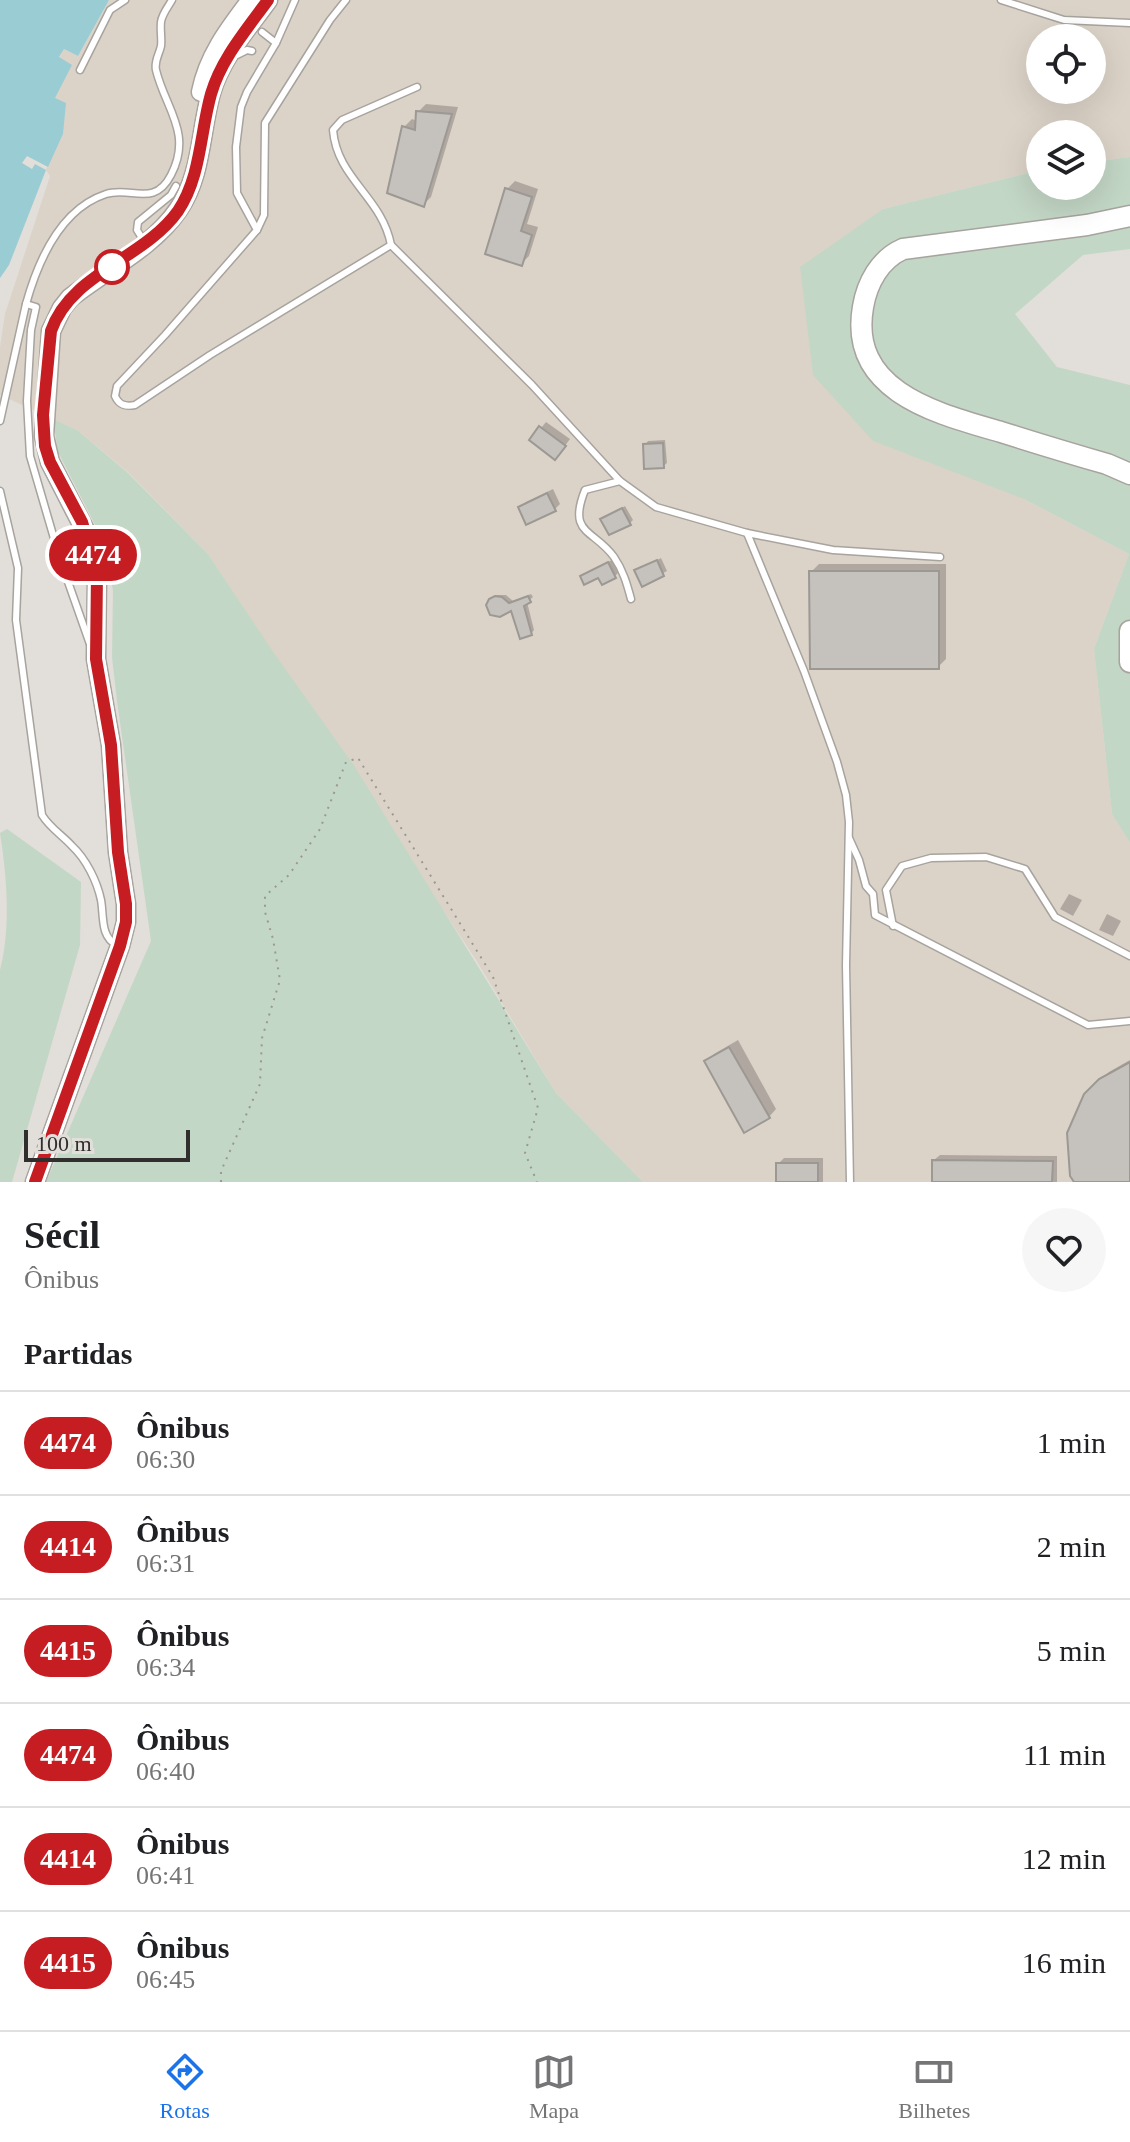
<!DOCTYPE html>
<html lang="pt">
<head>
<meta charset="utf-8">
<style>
	body { margin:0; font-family:Georgia,serif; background:#f6f6f6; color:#202124; height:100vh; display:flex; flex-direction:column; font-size:30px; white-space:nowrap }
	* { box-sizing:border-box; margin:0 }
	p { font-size:26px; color:#757577 }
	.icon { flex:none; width:44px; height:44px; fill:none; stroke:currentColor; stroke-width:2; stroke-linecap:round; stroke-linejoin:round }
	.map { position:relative; height:1182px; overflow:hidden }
	.details { display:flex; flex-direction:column; background:#fff; flex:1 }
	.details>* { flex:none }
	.badge { padding:0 16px; border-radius:26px; font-size:28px; line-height:52px }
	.controls { position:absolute; left:1026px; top:24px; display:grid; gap:16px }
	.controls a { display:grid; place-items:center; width:80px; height:80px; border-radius:50%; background:#fff; box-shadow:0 8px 32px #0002; font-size:40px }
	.scale { position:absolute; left:24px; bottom:20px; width:166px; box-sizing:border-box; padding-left:8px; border:4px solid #312f2d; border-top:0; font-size:22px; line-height:28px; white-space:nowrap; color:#312f2d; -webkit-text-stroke:6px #e2ded9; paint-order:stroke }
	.map>.badge { position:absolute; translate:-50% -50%; box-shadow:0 0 0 4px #fff }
	h2 { padding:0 24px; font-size:30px; line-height:72px }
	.round { display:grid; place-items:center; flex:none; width:84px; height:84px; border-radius:42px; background:#f6f6f6 }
	.head { display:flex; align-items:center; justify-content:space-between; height:136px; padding:0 24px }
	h1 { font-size:38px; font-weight:600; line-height:60px }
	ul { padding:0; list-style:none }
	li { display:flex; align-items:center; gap:24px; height:104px; padding:0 24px; border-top:2px solid #e0e0e0 }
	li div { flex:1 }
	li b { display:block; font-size:30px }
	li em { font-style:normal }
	li .badge { min-width:88px; font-weight:700; text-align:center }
	.tab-bar { display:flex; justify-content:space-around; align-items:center; height:112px; border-top:2px solid #e0e0e0; background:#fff; font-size:22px; color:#757577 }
	.tab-bar a { display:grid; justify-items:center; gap:4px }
	.tab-bar .on { color:#1a73e8 }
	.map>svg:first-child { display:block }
	.built { fill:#dcd3c8; fill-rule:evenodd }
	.green { fill:#c3d7c6 }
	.water { fill:#9accd3 }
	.shadow { fill:#0003 }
	.building { fill:#c5c1bc; stroke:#9c9894; stroke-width:2 }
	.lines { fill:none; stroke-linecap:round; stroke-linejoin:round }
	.service-casing { stroke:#a7a39e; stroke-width:9 }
	.secondary-casing { stroke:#a7a39e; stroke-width:21 }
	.primary-casing { stroke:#a7a39e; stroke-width:23 }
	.path { stroke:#9b9894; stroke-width:2; stroke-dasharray:2 6; stroke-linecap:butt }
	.service { stroke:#fff; stroke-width:6 }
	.secondary { stroke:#fff; stroke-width:18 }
	.primary { stroke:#fff; stroke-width:20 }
	.line-casing { stroke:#fff; stroke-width:18 }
	.line { stroke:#c61d23; stroke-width:12 }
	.stop-dot { fill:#fff; stroke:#c61d23; stroke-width:4 }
</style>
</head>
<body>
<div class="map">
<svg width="1130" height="1182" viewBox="0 0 1130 1182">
	<rect width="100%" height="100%" fill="#e2ded9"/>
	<!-- built -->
	<path class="built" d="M109,0H1130V157L1092,162V134H1040V170L883,209L1024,499L1129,554L1094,649L1112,814L1130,843V1182H643L556,1093L476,960L208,554L129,473L77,430L0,395V347L5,314L50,176L46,170L63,134L55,98L59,58L64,49L78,56ZM1040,38H1092V90H1040Z"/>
	<!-- green -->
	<g class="green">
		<polygon points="1130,157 1130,249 1083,255 1015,314 1057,367 1130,385 1130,843 1112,814 1094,649 1129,554 1024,499 873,441 813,375 800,267 883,209 1040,170 1040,186 1092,186 1092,162"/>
		<polygon points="53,419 77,430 128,473 208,554 274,653 355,767 556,1093 643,1182 46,1182 151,941 117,701 112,657 113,591 105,544 58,452"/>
		<path d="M7,829L81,882L80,945L12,1182H0V970C11,927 7,877 0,833Z"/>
	</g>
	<!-- water -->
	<polygon class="water" points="0,0 109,0 78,56 64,49 59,57 72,65 55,98 66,103 63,134 48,167 27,156 22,163 32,169 35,164 46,170 9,265 0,278"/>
	<!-- shadow -->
	<g class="shadow">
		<polygon points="426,104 458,107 431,197 423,205 404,127 412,119 417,121 418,112"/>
		<polygon points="515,181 538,189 527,224 538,227 529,256 521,264 507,189"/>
		<polygon points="546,422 570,439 561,451 541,428"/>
		<polygon points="665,440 667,463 663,466 645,445 648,441"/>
		<polygon points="553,489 560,504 555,509 520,507 526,502"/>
		<polygon points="625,506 633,520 630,523 603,519"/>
		<polygon points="661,558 667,571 643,584 637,571"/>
		<polygon points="612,560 618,573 615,576 586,573"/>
		<polygon points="819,564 946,564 946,659 938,667 811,572"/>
		<polygon points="531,594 533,597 527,602 534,630 531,634 512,609 489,603 497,595 506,595 513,601"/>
		<polygon points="1069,894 1082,900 1073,916 1060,909"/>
		<polygon points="1107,914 1121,921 1113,936 1099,930"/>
		<polygon points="738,1040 776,1109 769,1117 706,1061 714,1054"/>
		<polygon points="1130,1060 1130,1182 1076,1182 1086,1095 1109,1072"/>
		<polygon points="940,1155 1057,1156 1057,1182 934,1182 934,1160"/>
		<polygon points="784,1158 823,1158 823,1182 778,1182 778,1164"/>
	</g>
	<!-- building -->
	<g class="building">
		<polygon points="416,111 452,114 424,207 387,193 402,126 415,130"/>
		<polygon points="505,188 532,197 521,231 532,235 522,266 485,254"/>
		<polygon points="539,426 566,446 555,460 529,440"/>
		<polygon points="663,443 664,468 644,469 643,444"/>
		<polygon points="547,493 556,511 526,525 518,507"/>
		<polygon points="622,508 631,525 609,535 600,519"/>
		<polygon points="657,560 664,576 642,587 634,570"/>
		<polygon points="608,562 616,578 602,585 598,578 584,585 580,576"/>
		<polygon points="809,571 939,571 939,669 810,669"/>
		<polygon points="495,596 502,597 509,603 528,596 531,602 524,606 532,635 520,639 511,611 500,617 490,615 486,605 489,599"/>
		<polygon points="729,1047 770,1118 744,1133 704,1061"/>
		<polygon points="1130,1062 1130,1182 1074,1182 1070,1176 1067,1133 1084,1094 1099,1079"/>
		<polygon points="932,1160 1053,1161 1052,1182 932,1182"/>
		<rect x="776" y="1163" width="42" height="19"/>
	</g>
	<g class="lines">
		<!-- service casing -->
		<g class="service-casing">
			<g id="service">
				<polyline points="1001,0 1064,20 1130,23"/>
				<path d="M262,32L276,43L247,92L241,107L236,147L237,193L257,230L165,335L117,386L115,396C119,405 125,407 135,405L210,355L391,245L532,385L620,481L656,507L747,533L833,550L940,557"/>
				<polyline points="276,43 295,0"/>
				<polyline points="237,55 247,50 252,51"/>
				<polyline points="80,70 110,10 125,0"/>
				<polyline points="257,230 264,215 265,123 330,20 346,0"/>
				<polyline points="145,243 137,230 138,222 171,195 176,186"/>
				<path d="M391,245C382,197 337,179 333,130L342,120L417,87"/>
				<path d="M26,304C38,261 60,209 106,194C131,186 154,208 171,175C193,133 165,108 156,70C154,61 159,55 161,46C162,39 160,30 161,22C162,14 168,7 172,0"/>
				<polyline points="0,421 26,304 36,307 31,330 27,401 30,456 60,559 91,647"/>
				<path d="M620,481L585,490C567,535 594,529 614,557C623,570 627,584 631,599"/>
				<path d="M0,491L18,568L16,620L42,815C50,828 62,835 72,846C86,859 97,881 101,900C104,916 100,937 117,945"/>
				<polyline points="747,533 804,671 837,762 846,795 849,822 846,965 850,1182"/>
				<polyline points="60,559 87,551"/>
				<polyline points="849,838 859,860 866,886 873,894 875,915 1088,1025 1130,1021"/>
				<polyline points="893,926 886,890 902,866 931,858 986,857 1025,869 1055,917 1130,956"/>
			</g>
		</g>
		<!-- secondary casing -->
		<g class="secondary-casing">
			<g id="secondary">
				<path d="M201,92C208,56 229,29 251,0"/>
				<path d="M35,1182L120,946L126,922V904L118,852L111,745L96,659L97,574L88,536L50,462L44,436L51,331L62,308L70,298C105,270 152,248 178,210C202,176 200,132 211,93C221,58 247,29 268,0"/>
			</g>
		</g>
		<!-- primary casing -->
		<g class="primary-casing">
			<g id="primary">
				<path d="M1130,216L1087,225L903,249C880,259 867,283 863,307C848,393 940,414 1001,432C1036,443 1072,454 1107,464L1130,474"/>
				<polyline points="1130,631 1130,662"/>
			</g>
		</g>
		<!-- path -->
		<polyline class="path" points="221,1182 221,1171 260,1084 262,1038 280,980 273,939 265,912 265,896 289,875 320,829 346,762 358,758 493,977 538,1108 525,1153 537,1182"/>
		<!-- service -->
		<use href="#service" class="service"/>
		<!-- secondary -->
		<use href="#secondary" class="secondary"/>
		<!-- primary -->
		<use href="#primary" class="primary"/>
	</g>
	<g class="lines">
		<!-- line casing -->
		<g class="line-casing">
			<path id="line" d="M35,1182L120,946L126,922V904L118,852L111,745L96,659L97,574L82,522L50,462L45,446L43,415L51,331C71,273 144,259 178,211C201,177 200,133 211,94C221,59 247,29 268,0"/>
		</g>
		<!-- line -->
		<use href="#line" class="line"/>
	</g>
	<!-- markers -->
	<circle class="stop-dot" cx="112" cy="267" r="16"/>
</svg>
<div class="controls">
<a><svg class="icon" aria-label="locate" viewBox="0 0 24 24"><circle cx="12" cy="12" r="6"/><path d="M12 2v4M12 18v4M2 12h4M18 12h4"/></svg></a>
<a><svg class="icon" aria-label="layers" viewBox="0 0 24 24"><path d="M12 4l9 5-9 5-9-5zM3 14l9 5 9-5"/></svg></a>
</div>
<div class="scale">100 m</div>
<b class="badge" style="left:93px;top:555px;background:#c61d23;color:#fff">4474</b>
</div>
<section class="details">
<div class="head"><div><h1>Sécil</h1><p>Ônibus</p></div><a class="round"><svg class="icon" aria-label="heart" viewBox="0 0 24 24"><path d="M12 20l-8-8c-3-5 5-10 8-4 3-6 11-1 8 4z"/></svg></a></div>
<h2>Partidas</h2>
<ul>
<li><span class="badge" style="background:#c61d23;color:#fff">4474</span><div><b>Ônibus</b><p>06:30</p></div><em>1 min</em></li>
<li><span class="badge" style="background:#c61d23;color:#fff">4414</span><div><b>Ônibus</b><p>06:31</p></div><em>2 min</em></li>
<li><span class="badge" style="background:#c61d23;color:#fff">4415</span><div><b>Ônibus</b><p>06:34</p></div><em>5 min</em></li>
<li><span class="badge" style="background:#c61d23;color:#fff">4474</span><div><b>Ônibus</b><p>06:40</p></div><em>11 min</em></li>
<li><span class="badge" style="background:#c61d23;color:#fff">4414</span><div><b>Ônibus</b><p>06:41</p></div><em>12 min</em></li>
<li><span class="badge" style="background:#c61d23;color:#fff">4415</span><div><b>Ônibus</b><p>06:45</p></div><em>16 min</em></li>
</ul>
</section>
<nav class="tab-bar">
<a class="on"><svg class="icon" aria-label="directions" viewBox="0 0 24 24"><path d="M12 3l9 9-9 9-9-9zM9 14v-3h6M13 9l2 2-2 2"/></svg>Rotas</a>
<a><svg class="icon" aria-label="map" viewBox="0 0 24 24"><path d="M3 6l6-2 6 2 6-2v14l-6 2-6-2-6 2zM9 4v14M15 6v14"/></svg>Mapa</a>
<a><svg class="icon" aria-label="tickets" viewBox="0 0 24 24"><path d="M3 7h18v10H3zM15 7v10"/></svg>Bilhetes</a>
</nav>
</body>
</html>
